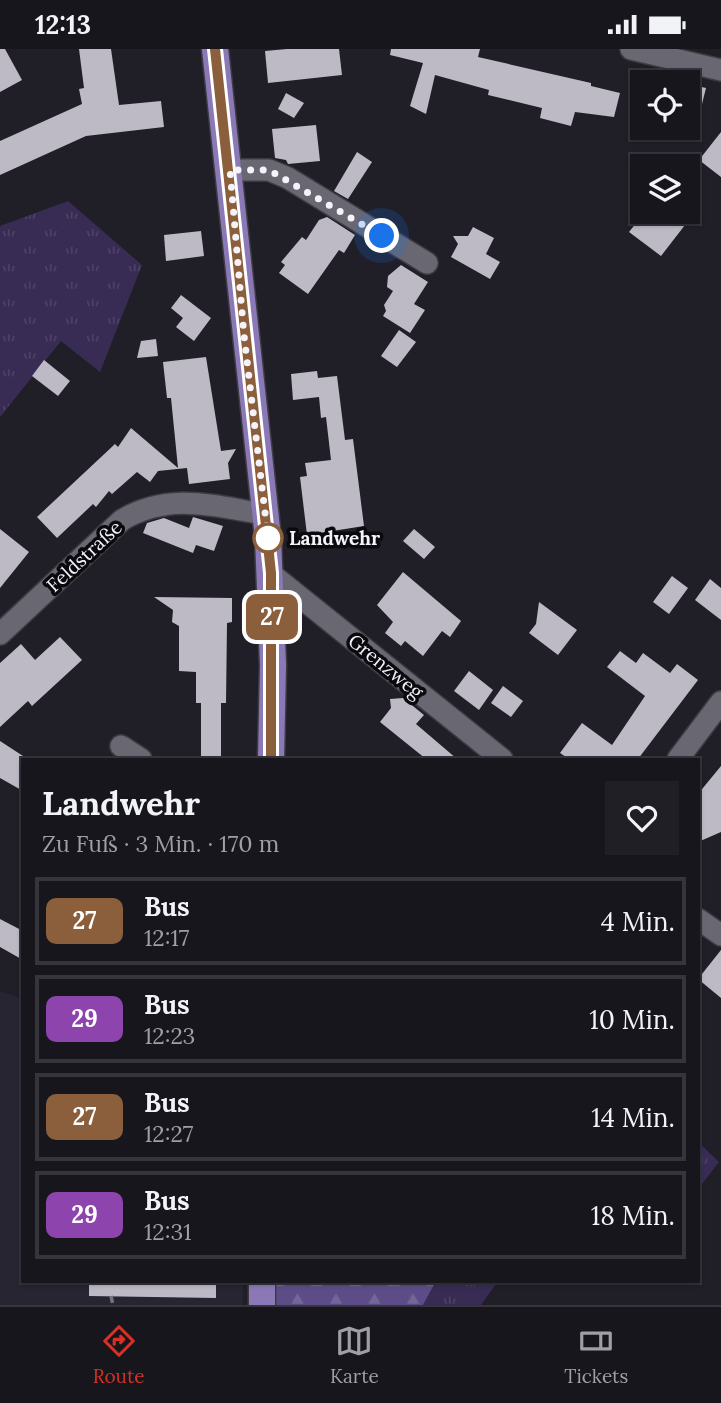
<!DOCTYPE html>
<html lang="de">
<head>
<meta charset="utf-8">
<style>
	body { margin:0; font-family:Lora,serif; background:#211f26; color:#f1f3f6; height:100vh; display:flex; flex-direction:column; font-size:26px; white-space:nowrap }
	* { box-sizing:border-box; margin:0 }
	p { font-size:23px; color:#9f9fa4 }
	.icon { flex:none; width:38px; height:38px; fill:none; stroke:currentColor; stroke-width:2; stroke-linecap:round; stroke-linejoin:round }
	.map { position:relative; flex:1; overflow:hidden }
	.side { position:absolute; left:21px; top:709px; width:679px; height:525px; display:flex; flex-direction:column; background:#18161d; border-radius:0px; box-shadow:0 2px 5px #0004,0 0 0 2px #36353b }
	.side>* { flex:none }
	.badge { padding:0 14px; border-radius:10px; font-size:24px; line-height:46px }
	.fabs { position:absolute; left:630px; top:21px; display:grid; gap:14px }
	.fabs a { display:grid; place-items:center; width:70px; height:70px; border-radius:0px; background:#18161d; box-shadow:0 2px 5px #0004,0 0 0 2px #36353b; font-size:35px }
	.you { position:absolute; width:35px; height:35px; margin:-18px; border:5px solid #fff; border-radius:50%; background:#1a73e8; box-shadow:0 0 0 10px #1a73e833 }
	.map>.badge { position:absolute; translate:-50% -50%; box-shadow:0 0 0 4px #fff }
	.round { display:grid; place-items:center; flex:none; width:74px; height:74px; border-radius:0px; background:#211f26 }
	.summary { display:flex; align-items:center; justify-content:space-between; height:119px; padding:0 21px }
	h1 { font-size:33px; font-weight:700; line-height:52px }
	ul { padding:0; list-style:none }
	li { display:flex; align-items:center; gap:21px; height:88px; margin:0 14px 10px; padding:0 7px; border:4px solid #36353b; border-radius:0px }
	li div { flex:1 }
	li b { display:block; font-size:26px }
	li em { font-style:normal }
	li .badge { min-width:77px; font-weight:700; text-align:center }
	.status { display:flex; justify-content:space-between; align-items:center; height:49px; padding:0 35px; background:#18161d; direction:ltr }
	.status svg { height:19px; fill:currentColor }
	.tabs { display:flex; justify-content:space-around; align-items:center; height:98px; border-top:2px solid #36353b; background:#18161d; font-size:19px; color:#9f9fa4 }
	.tabs a { display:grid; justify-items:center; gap:4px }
	.tabs .current { color:#d93025 }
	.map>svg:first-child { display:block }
	.built { fill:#282533 }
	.grass { fill:url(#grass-tufts) }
	.forest { fill:url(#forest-firs) }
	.building { fill:#bdbac6 }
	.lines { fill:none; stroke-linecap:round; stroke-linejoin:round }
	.minor-casing { stroke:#3e3c43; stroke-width:24 }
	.major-casing { stroke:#3e3c43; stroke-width:29 }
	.path { stroke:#75737c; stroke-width:3.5; stroke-dasharray:7 3.5; stroke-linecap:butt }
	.minor { stroke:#696771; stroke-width:21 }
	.major { stroke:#8b79b7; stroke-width:26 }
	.line-casing { stroke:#fff; stroke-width:16 }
	.line { stroke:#8b5e3c; stroke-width:10 }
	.walk { stroke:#f5f3fa; stroke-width:7; stroke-dasharray:0 12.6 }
	.stop-dot { fill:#fff; stroke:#8b5e3c; stroke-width:3.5 }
	.labels { text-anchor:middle; stroke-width:7; stroke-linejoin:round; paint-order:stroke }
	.stop-label { font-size:19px; font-weight:bold; fill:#f5f3fa; stroke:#0a090d; text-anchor:start }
	.street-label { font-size:19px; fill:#f5f3fa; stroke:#0a090d }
</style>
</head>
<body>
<div class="status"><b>12:13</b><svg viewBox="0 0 49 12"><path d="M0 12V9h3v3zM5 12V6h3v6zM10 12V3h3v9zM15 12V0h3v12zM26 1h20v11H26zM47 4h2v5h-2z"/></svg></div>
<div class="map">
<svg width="721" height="1256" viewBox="0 0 721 1256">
	<defs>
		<pattern id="grass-tufts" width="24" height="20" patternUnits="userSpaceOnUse" patternTransform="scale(1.75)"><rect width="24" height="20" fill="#382c54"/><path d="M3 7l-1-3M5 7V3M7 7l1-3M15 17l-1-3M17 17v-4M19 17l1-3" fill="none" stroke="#4c4165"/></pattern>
		<pattern id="forest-firs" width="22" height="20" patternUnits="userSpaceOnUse" patternTransform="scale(1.75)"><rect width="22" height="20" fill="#5d4c87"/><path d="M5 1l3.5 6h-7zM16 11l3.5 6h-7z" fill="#756699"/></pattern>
	</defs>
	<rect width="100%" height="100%" fill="#201e27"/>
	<!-- built -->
	<polygon class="built" points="0,942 23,950 23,1232 243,1232 243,1256 0,1256"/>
	<!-- grass -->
	<g class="grass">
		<polygon points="68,152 142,216 100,323 61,292 0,368 0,177"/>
		<polygon points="698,1093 719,1113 698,1140"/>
		<polygon points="436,1232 498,1232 481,1256 423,1256"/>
	</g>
	<!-- forest -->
	<polygon class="forest" points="262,1232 436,1232 423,1256 262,1256"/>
	<!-- building -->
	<g class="building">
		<polygon points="0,0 5,0 22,31 0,43"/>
		<polygon points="79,0 111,0 119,56 161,52 164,78 86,87 0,126 0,92 82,55 79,40 84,39"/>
		<polygon points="287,0 339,0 342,26 268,34 265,2"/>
		<polygon points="391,0 480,0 478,8 591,34 591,37 620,44 614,68 575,63 571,77 540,69 542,59 488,46 489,41 435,26 426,65 410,57 423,14 390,6"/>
		<polygon points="688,35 706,39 694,87 688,87"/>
		<polygon points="286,44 304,54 294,69 278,60"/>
		<polygon points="316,76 320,112 288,115 286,111 275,109 272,80"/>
		<polygon points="721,83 721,128 699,111"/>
		<polygon points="357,103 372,113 348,150 334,142"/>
		<polygon points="645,163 664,175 672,165 685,176 661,207 629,183"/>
		<polygon points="327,168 355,186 344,204 339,201 308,245 279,224 285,216 281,213 302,188 306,191 319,171"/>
		<polygon points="473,178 494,189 486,205 500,213 490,230 451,208 458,195 453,187 468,187"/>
		<polygon points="201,182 204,207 166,212 164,186"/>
		<polygon points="401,216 428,233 414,255 425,261 410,284 383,267 386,262 384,256 393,242 387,238 388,227"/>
		<polygon points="181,246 211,269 194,292 176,278 183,269 171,259"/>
		<polygon points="399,281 416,293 397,318 381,307"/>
		<polygon points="156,290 158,307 137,309 141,292"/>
		<polygon points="206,308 221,402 236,400 228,414 230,430 189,435 187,419 158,422 150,433 137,423 112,445 109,442 96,458 93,455 57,489 37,468 115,395 118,398 131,379 178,419 171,349 167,349 163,313"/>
		<polygon points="44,311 70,332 58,347 32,327"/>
		<polygon points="317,322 318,329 337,327 345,391 353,390 364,477 307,486 300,428 307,427 305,414 331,411 326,368 321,369 319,348 293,351 291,325"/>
		<polygon points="193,468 223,477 214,502 196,496 193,504 143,484 147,474 164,469 189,479"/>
		<polygon points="0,480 29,503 0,539"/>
		<polygon points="414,480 435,498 424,510 403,492"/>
		<polygon points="403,523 461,572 450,588 442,582 423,607 405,592 401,597 385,584 393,573 377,556"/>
		<polygon points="672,527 688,539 669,565 653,553"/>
		<polygon points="710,530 721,539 721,571 695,551"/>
		<polygon points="154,548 232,549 232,573 227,574 226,654 221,654 221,710 201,710 201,654 196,654 196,623 179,622 179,577 172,573 173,561"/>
		<polygon points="539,553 577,581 558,606 529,584 536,575"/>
		<polygon points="60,588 82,611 32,657 28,652 0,678 0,614 21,595 35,611"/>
		<polygon points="620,602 636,614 643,604 670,624 677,615 698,631 638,710 569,710 560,704 582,674 612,696 645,647 607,618"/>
		<polygon points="469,622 493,641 479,661 454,642"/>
		<polygon points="503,637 523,652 511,668 491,654"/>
		<polygon points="403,649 424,666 416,675 457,710 426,710 380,673 391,659 390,650"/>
		<polygon points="0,692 23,707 23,742 0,729"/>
		<polygon points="721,717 721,783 698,793 698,745"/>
		<polygon points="0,870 23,882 23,911 0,898"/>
		<polygon points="721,901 721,949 698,930"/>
		<polygon points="89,1232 216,1232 216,1249 89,1247"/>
	</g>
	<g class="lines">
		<!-- minor casing -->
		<g class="minor-casing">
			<g id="minor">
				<polyline points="631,0 721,21"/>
				<polyline points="230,121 269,121 288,129 427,214"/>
				<polyline points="270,524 502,710"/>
				<path d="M0,585L122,471C170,443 213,457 264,465"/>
				<polyline points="121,697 141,710"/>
				<polyline points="678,710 721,653"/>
				<polyline points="698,870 721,886"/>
			</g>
		</g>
		<!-- major casing -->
		<g class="major-casing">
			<g id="major">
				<polyline points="215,0 268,489 273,616 271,710"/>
				<polyline points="262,1256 262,1232"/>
			</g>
		</g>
		<!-- path -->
		<polyline class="path" points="111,1247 113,1256"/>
		<!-- minor -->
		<use href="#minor" class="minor"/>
		<!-- major -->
		<use href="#major" class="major"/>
	</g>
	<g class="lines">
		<!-- line casing -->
		<g class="line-casing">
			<polyline id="line" points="215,0 271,524 271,710"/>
		</g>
		<!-- line -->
		<use href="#line" class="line"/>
		<!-- walk -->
		<polyline class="walk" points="268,489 244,286 230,121 269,121 382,187"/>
	</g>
	<!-- markers -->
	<circle class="stop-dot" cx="268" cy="489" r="14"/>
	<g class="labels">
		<!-- stop labels -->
		<g class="stop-label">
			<text x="289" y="496">Landwehr</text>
		</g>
		<!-- street labels -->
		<g class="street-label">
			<text transform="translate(84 507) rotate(-43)" y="7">Feldstraße</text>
			<text transform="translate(386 617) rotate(39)" y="7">Grenzweg</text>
		</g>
	</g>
</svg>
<div class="fabs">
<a><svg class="icon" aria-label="locate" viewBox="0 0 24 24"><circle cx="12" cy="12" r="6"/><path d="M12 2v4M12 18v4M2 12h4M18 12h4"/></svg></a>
<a><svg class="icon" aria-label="layers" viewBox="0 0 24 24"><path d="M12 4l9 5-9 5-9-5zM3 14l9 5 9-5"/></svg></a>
</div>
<div class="you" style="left:382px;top:187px"></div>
<b class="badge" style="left:272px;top:568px;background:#8b5e3c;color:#fff">27</b>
<section class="side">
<div class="summary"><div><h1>Landwehr</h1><p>Zu Fuß · 3 Min. · 170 m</p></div><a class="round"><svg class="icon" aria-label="heart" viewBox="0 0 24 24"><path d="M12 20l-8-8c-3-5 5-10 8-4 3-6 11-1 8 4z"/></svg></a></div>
<ul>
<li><span class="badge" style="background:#8b5e3c;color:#fff">27</span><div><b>Bus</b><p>12:17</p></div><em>4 Min.</em></li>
<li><span class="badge" style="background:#8e44ad;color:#fff">29</span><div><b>Bus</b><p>12:23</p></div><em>10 Min.</em></li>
<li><span class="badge" style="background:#8b5e3c;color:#fff">27</span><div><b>Bus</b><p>12:27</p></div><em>14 Min.</em></li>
<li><span class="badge" style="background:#8e44ad;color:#fff">29</span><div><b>Bus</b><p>12:31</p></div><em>18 Min.</em></li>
</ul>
</section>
</div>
<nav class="tabs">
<a class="current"><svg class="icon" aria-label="directions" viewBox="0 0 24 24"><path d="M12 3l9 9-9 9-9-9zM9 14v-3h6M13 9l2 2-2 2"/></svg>Route</a>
<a><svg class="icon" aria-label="map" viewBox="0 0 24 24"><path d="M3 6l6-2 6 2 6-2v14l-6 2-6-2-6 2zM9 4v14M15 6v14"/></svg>Karte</a>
<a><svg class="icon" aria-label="tickets" viewBox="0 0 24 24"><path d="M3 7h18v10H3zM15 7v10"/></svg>Tickets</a>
</nav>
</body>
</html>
